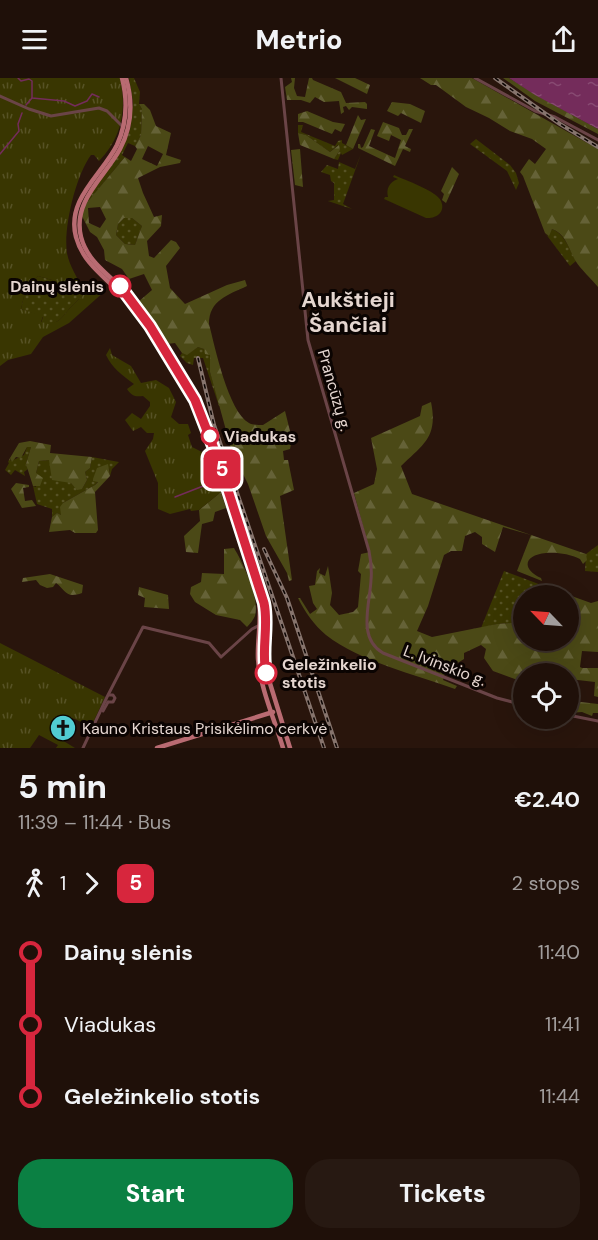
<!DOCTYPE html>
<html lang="en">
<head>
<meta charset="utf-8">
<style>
	body { margin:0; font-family:"DM Sans",sans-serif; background:#271912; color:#f1f3f6; height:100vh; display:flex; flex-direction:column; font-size:22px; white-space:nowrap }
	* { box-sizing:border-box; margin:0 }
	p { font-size:20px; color:#a19d9c }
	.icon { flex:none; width:33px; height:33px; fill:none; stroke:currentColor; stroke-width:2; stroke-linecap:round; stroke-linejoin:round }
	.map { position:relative; height:670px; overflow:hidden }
	.panel { display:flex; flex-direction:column; background:#1f1009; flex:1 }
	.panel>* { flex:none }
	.badge { padding:0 12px; border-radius:9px; font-size:21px; line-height:39px }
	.needle { width:39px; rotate:295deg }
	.buttons { position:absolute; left:513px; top:507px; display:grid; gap:12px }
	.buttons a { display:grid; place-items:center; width:66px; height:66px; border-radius:50%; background:#1f1009; box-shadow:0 6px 24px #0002,0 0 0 2px #3c302a; font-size:30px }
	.map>.badge { position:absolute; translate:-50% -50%; box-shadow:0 0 0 3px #fff }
	.legs { display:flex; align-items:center; gap:9px; height:66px; padding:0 18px; font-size:20px }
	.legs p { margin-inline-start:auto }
	.head { display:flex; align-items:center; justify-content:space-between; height:102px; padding:0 18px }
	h1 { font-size:33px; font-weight:800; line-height:45px }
	.action { display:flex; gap:12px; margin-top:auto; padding:12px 18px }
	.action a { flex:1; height:69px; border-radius:24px; background:#0b8043; color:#fff; font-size:24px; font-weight:800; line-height:69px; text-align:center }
	.action a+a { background:#271912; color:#f1f3f6 }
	ul { padding:0 18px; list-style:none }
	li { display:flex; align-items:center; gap:21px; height:72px; font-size:22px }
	li i { display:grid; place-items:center; width:9px; height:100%; margin:0 8px; background:currentColor }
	li i::after { content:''; width:15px; height:15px; margin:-8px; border:4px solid; border-radius:50%; background:#1f1009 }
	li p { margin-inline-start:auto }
	li:first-child i { background:linear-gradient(#0000 50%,currentColor 0) }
	li:last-child i { background:linear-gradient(currentColor 50%,#0000 0) }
	header { display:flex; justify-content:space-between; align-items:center; height:78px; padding:0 18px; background:#1f1009; font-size:27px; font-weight:800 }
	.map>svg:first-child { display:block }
	.grass { fill:url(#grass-dots) }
	.forest { fill:url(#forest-firs); fill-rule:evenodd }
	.park { fill:url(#park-tufts); fill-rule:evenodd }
	.garden { fill:#393601 }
	.water { fill:url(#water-ripples) }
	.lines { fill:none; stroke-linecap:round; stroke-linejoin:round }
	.stream { stroke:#742c5b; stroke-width:1.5 }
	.minor { stroke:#6a4447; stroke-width:3 }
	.major { stroke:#b96b72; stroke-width:4.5 }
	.rail-casing { stroke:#86746d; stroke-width:4 }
	.rail { stroke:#0b0402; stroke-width:1.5; stroke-dasharray:4.5; stroke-linecap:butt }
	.line-1-casing { stroke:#fff; stroke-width:14 }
	.line-1 { stroke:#d7263d; stroke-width:9 }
	.stop-1-dot { fill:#fff; stroke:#d7263d; stroke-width:3 }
	.labels { text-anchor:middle; stroke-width:6; stroke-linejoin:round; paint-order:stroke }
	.stop-label { font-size:16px; font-weight:bold; fill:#e5d6d0; stroke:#0b0402; text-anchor:start }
	.street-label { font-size:16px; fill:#e5d6d0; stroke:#0b0402 }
	.poi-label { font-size:16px; fill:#e5d6d0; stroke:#0b0402; text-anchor:start }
	.district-label { font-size:22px; font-weight:bold; fill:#e5d6d0; stroke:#0b0402 }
</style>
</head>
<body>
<header><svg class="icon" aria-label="menu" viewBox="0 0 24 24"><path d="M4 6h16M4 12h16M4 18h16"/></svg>Metrio<svg class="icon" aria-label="share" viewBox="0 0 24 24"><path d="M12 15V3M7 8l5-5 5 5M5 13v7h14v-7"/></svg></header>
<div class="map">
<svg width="598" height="670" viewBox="0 0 598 670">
	<defs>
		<pattern id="grass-dots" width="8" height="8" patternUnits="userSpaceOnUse" patternTransform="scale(1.5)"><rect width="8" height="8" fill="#393601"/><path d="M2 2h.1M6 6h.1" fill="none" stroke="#565225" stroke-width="1.8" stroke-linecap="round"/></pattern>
		<pattern id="forest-firs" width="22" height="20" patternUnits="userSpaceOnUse" patternTransform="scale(1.5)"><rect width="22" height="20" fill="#4b4916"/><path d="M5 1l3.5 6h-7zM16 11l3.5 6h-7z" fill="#656237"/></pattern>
		<pattern id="park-tufts" width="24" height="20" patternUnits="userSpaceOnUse" patternTransform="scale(1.5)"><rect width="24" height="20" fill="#393601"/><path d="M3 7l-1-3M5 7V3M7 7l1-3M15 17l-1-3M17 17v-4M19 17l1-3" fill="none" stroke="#565225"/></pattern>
		<pattern id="water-ripples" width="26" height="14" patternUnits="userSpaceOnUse" patternTransform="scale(1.5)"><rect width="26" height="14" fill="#742c5b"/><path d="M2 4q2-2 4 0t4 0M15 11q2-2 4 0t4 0" fill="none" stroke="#884a72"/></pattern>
	</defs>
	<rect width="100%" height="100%" fill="#29150c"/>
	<!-- grass -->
	<g class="grass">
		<polygon points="129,0 134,0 140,14 139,26 142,31 141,57 135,68 128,65 122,77 125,79 84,128 130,52 133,24"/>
		<polygon points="298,47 303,47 301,54 335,68 338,63 342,62 342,65 353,71 342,77 341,75 338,82 334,81 340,72 338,67 330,74 306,57 298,55"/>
		<polygon points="476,61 510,87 516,95 519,105 516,112 507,93 470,66"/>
		<polygon points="361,76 343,126 352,131 328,123 334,122 334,105 331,103 330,97 321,94 327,87 338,91 339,84 355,91"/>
		<polygon points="124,140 132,140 142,148 135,167 125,166 116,157 118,146"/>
		<path d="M552,151C564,155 570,172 576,183L570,188L545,155L548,158Z"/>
		<path d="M38,198L52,202L59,210C71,209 76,206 84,216C80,221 74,225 70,230C61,241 56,249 41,245L43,239L21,231L25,214Z"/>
		<polygon points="198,269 204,271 210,277 210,294 220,328 219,328 203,280 194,280 193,287 187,285 180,278 182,275 187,276"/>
		<polygon points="27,369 31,369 26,386 28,391 24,394 25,398 15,392 11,397 5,392 9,385 8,384 10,380 11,383 24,377"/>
		<polygon points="92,379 119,384 112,391 110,398 109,390 95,407 63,425 61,437 57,435 52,439 52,431 37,426 33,408 36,409 36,395 39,383 49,382 75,409 82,411 87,402 85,394 90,390"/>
		<polygon points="598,467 598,494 585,493 586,476"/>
		<polygon points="504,493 552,511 550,517 524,518 523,544 497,546 481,550"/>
	</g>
	<!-- forest -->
	<g class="forest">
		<polygon points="291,0 295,0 294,10 297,18 305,19 309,0 312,0 313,2 341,14 346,25 365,24 367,26 367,31 352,29 349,32 346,28 343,29 344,34 341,36 339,23 324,24 315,19 310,25 301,22 287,22 285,9 292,4"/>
		<polygon points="335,0 355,0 370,7 367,16"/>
		<path d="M420,0H472L598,71V209C591,200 581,192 575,182C569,171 565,155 552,151L549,158L545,155L523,98L520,94L529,81L535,86L546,71L532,61L510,53L489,40L466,29L436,7H431Z"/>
		<polygon points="503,0 509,0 536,17 598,51 598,56 535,23"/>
		<polygon points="392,24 410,26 425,33 421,45 401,35 398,38 387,33"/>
		<path d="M139,26H144L150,32L156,48L171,55L166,77L181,82L180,85L160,89L138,100L143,115L154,139L162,137L161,148L147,163L149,178L154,180L171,162L176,164L180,170L166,188L170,210L185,226L227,207L245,202L247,208C228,217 209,222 209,246C215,269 228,333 249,345C252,347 259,347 263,347L285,333L292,361L290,371L283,373L284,382H288L294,412L280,418L292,502L289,503L287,495L266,458L248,406L232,374L210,294V277L205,276L204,271L198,269L187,277L182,275L175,265L167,266L138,224L152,212L144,196L129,201L122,191L105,182L104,172L97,159L90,154L82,138L84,128L125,79L131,83L137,71L135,68L141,57L142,31ZM148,68L163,76L157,88L142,81ZM100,129L106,141L100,150L89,145L88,130ZM124,140H132L142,148L135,167L125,166L116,157L118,146Z"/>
		<polygon points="307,33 333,44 345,46 341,54 335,51 332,56 303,44 298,44 298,36"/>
		<polygon points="358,37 361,42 366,41 353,71 346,67"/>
		<polygon points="383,44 399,50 402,57 406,57 409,51 413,51 405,68 411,71 410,74 403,71 395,88 358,70 358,66 360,66 361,70 363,69 371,51 375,52 369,68 395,80 401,62 391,57 389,63 377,58"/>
		<polygon points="298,55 306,57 330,74 339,67 340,72 334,81 300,67"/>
		<polygon points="300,71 303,109 295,107 291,72"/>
		<polygon points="452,89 459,96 446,125 442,122 444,116 441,113"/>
		<path d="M431,324C438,359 424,366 401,388L412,416L586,476L587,482L583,486L580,481C570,476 557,474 546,475C524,477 521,491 541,500L542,503L517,493L531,457L503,449L495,474L482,466V459L475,454L465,458L462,473H451L444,477L428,528L417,553L432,559L497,546L523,544L524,562H568V518L550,517L552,511L591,525L598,523V574L582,573L580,589L582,590H598V619L594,618L595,604L569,601L568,596H524L523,604L493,593L484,580L486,571L481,567L464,575V581L446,592L443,602L457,608L455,611C414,596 361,584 326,557C314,547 305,534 298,520H300L310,536L317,531L313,525L309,508L315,507L317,493L320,490L319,495L325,498L328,488L332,515L330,527L339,537L353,534L358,529L361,496L358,493L361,476L370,474L354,415L374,406L377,391L371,360L420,338L422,328Z"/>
		<polygon points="30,363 51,367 50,375 92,379 90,390 85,394 87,402 82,411 77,412 71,405 52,402 49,382 39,383 36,395 43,400 40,408 33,408 26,386 31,369 27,369 21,380 16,379 12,384 10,380 19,365"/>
		<polygon points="108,386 110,398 95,414 98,452 96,455 75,455 70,452 49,454 52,439 57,435 61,437 60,429 63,425 95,407 98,404 93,403 93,401 97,390"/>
		<polygon points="16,405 29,407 29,409 23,410 25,423 32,422 36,428 22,430 11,411"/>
		<polygon points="221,414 226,430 215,434 213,443 202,446 198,475 186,474 184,458 200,443 199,432"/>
		<path d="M234,470C243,485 260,520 255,538C253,542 250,546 247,549L240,542L216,537L195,524L190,516L191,509L201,504L202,495L224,496V471Z"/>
		<path d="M50,496L83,507L82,515C65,521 66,512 56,505L53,509L47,510L40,507L36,502L22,504L23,500Z"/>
		<polygon points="139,509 168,517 169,531 144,529 145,520 138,517"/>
		<polygon points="581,624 598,626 598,635 593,635 592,638 582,634 569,635 569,626"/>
	</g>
	<!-- park -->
	<g class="park">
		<path d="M0,0H120C127,31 122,60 99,83L94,77H91C76,97 63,150 67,175C69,187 77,199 82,210L86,213H105L69,245L43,259L31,276L8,282L0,288ZM38,198L52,202L59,210C71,209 76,206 84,216C80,221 74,225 70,230C58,244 59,246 41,244L43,238L21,231L25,214Z"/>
		<path d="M110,270L112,277L131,288L141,305L156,302L169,310L176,324L171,339L179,346H188L191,355L188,357L192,369L206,376L213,389L207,391L209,394L211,393L213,398L216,397L221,414L199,432L191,433L190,431L170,436L158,431V405L145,373L153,361L154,355H147L141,349L133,353L125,342L132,335L141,341L150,328V324L143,318C135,319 132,318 127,311L134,306C122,297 112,290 106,277Z"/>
		<polygon points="0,565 105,619 91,649 75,641 59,638 53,649 57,659 75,670 56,670 58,667 39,657 30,670 0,670"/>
	</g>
	<!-- garden -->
	<path class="garden" d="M394,97C405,102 437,113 441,123C446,134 436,141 426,140L384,121L385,119H388C386,111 389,104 398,101L393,99Z"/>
	<!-- water -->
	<polygon class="water" points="509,0 598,0 598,51 535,17"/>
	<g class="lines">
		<!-- stream -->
		<g class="stream">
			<polyline points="18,0 21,3 29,1 32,3 32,20 64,23 75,28 87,23 92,16 99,19"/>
			<polyline points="26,27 32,20"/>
			<polyline points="0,76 19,53 18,46 22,35"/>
			<polyline points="175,419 216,403"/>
		</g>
		<!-- minor -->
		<g class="minor">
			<path d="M281,0L308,262L369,473C371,483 372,492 371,502C370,526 357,560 383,575L497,620L524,627"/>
			<polyline points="475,0 535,33 555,39 598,62"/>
			<polyline points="0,18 29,31 51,38 99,30 107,33 123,49"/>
			<polyline points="108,624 113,624 115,620 113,617 109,617"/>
			<polyline points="103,633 108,624"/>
			<polyline points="568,637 598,643"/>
			<polyline points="83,670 107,619 143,549 209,565 221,579 252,551 260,547"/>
		</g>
		<!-- major -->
		<g class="major">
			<path d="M122,0C128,23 127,45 117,67C102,97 66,121 76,159C84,189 112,203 130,226C148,250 164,276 180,302C204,341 217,386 230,429C239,458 248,487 258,516C263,538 257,559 258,581C260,609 275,643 283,670"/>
			<path d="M126,0C133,24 132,48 120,71C105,99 72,123 81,159C88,186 112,198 129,218C148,241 164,268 180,294C206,337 220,385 235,433C244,462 254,491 263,520L266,534L264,586L290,670"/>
			<polyline points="157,670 273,634"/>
		</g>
		<!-- rail casing -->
		<g class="rail-casing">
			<g id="rail">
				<polyline points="495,0 560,46 598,69"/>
				<polyline points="198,280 214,347 324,670"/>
				<polyline points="264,471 287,520 337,670"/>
			</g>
		</g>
		<!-- rail -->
		<use href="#rail" class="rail"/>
	</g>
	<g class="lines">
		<!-- line-1 casing -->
		<g class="line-1-casing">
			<path id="line-1" d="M120,208L150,248L195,322L218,381L264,525C269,548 261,572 266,595"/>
		</g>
		<!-- line-1 -->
		<use href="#line-1" class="line-1"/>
	</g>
	<!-- icons -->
	<defs>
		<g id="church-disc" transform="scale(1.35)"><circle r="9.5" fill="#51ccd2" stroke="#0b0402"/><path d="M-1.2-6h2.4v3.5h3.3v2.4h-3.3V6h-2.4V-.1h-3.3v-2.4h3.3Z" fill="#111"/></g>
	</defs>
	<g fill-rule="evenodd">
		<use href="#church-disc" x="63" y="650"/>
	</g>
	<!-- markers -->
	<g class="stop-1-dot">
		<circle cx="120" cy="208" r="10"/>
		<circle cx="210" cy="358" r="8"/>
		<circle cx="266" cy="595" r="10"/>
	</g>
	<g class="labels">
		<!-- stop labels -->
		<g class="stop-label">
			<text x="104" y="214" text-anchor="end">Dainų slėnis</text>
			<text x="224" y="364">Viadukas</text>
			<text x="282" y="592">Geležinkelio<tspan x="282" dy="18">stotis</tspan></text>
		</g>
		<!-- street labels -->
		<g class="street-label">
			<text transform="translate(335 312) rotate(74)" y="6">Prancūzų g.</text>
			<text transform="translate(445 587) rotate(21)" y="6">L. Ivinskio g.</text>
		</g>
		<!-- poi labels -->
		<g class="poi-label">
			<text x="82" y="656">Kauno Kristaus Prisikėlimo cerkvė</text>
		</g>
		<!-- district labels -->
		<g class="district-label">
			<text x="348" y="229">Aukštieji<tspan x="348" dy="25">Šančiai</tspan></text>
		</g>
	</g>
</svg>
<div class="buttons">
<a><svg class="needle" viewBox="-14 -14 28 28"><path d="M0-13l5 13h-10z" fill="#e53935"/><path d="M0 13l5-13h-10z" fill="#a19d9c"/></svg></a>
<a><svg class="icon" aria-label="locate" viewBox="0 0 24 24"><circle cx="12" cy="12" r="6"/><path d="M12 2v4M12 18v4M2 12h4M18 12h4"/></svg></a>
</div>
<b class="badge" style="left:222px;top:391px;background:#d7263d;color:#fff">5</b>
</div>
<section class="panel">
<div class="head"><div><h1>5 min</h1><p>11:39 – 11:44 · Bus</p></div><b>€2.40</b></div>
<div class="legs"><svg class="icon" aria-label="walk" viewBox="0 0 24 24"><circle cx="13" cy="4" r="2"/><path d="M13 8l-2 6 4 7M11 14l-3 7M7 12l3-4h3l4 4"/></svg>1<svg class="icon" aria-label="forward" viewBox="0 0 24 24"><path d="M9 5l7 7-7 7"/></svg><b class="badge" style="background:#d7263d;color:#fff">5</b><p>2 stops</p></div>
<ul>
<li><i style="color:#d7263d"></i><b>Dainų slėnis</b><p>11:40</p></li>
<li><i style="color:#d7263d"></i><span>Viadukas</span><p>11:41</p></li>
<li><i style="color:#d7263d"></i><b>Geležinkelio stotis</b><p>11:44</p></li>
</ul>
<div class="action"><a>Start</a><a>Tickets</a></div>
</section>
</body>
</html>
